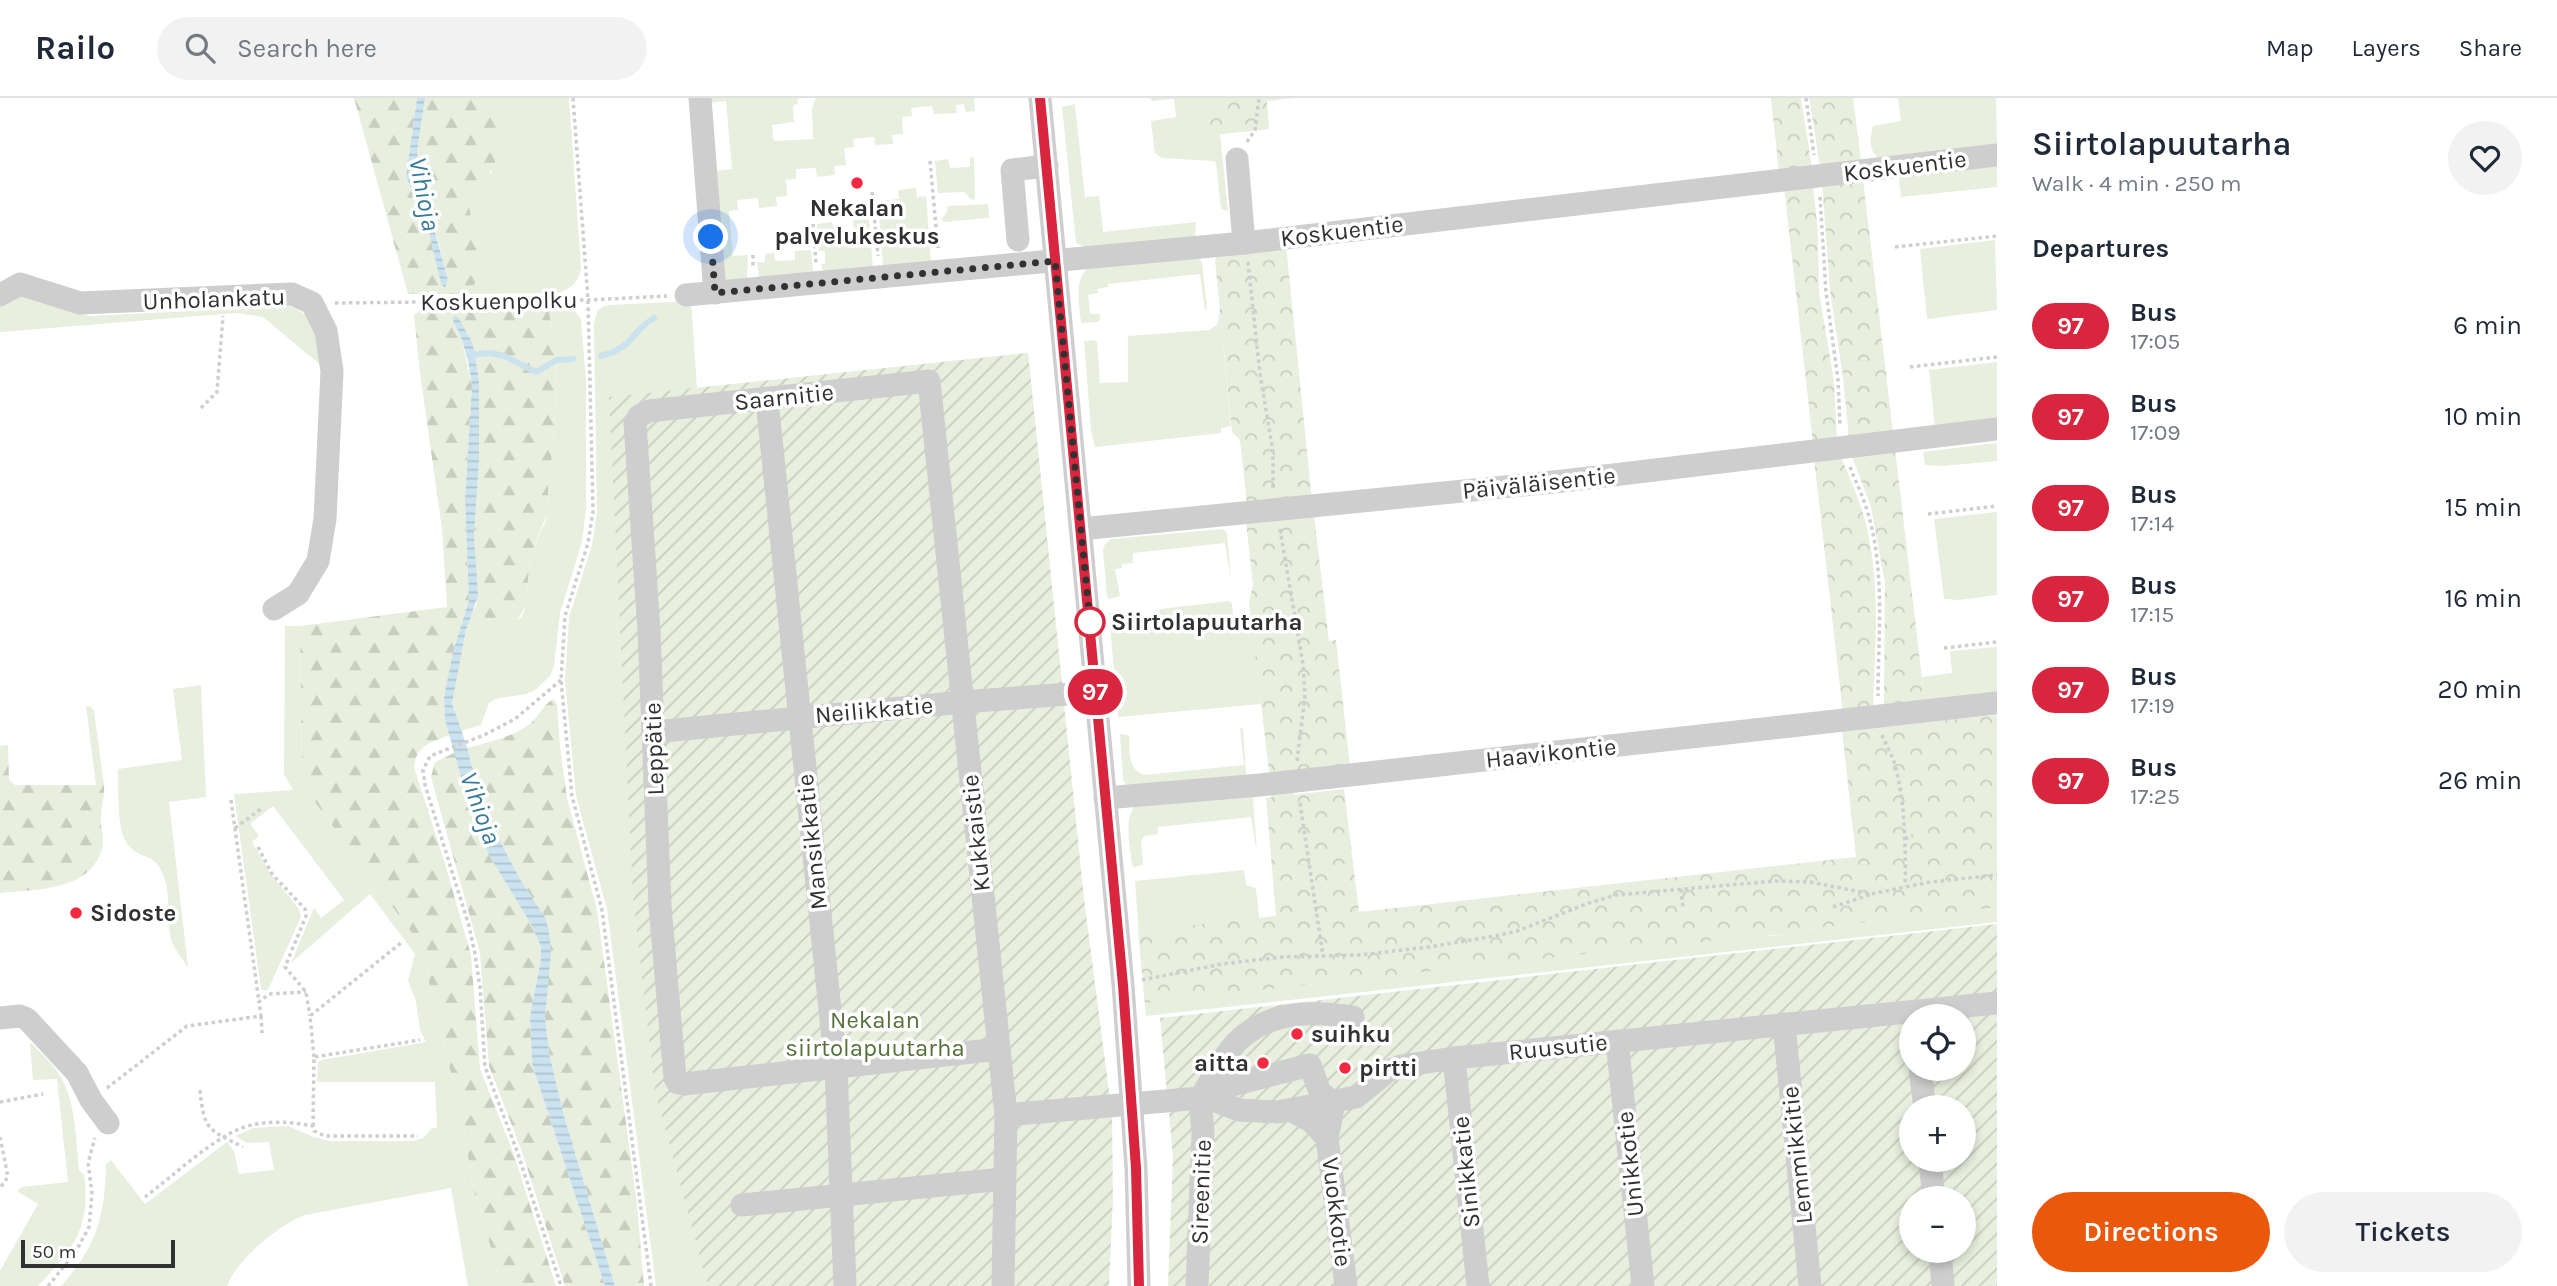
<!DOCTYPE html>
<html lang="en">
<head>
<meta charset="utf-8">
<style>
	body { margin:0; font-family:Karla,sans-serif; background:#f2f2f3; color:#1f2937; height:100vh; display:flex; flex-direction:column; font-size:26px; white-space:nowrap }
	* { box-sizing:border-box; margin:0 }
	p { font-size:23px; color:#747a83 }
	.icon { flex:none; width:38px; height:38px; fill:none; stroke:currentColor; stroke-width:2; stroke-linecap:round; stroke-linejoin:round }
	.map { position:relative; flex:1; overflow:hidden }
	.sheet { display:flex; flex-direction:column; background:#fff; width:560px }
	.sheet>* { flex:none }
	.badge { padding:0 14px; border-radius:23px; font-size:24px; line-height:46px }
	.tools { position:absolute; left:1899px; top:906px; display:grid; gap:14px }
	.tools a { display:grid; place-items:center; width:77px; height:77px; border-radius:50%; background:#fff; box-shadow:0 4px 10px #0003; font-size:35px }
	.scale { position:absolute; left:21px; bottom:18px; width:154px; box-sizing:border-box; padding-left:7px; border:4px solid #313131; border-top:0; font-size:19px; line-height:24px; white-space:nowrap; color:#313131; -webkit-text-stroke:5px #fff; paint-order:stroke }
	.you { position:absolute; width:35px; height:35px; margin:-18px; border:5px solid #fff; border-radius:50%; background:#1a73e8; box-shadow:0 0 0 10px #1a73e833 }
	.map>.badge { position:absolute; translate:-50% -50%; box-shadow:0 0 0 4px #fff }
	h2 { padding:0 35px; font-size:26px; line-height:63px }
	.round { display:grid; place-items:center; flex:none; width:74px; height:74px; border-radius:37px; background:#f2f2f3 }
	.overview { display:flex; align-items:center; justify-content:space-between; height:119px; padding:0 35px }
	h1 { font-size:33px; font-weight:600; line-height:52px }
	.cta { display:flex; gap:14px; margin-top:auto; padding:14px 35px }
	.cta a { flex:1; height:80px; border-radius:42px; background:#ea580c; color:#fff; font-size:28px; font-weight:600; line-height:80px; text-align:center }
	.cta a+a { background:#f2f2f3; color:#1f2937 }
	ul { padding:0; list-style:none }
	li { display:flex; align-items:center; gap:21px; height:91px; padding:0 35px }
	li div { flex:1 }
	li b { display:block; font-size:26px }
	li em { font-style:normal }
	li .badge { min-width:77px; font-weight:700; text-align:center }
	header { display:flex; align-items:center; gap:42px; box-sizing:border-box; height:98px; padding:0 35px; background:#fff; border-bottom:2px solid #e0e1e3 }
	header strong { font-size:33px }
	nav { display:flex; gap:38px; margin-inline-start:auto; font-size:24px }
	.search { width:490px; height:63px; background:#f2f2f3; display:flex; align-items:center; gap:18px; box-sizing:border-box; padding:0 24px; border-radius:38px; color:#747a83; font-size:26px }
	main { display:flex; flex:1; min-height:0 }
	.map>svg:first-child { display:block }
	.grass { fill:#e8efde }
	.forest { fill:url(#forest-firs) }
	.park { fill:url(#park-crowns) }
	.garden { fill:url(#garden-furrows); fill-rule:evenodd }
	.water { fill:url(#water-rules) }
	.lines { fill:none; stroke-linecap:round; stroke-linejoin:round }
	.stream { stroke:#cae3ef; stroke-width:6 }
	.path { stroke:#cecece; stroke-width:3.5; stroke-dasharray:3.5 3.5; stroke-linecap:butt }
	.minor { stroke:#cecece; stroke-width:23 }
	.line-casing { stroke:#fff; stroke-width:16 }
	.line { stroke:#d7263d; stroke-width:10 }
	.walk { stroke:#313131; stroke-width:7; stroke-dasharray:0 12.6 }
	.poi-dot { fill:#f32841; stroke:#fff; stroke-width:2.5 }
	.stop-dot { fill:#fff; stroke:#d7263d; stroke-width:3.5 }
	.labels { text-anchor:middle; stroke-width:7; stroke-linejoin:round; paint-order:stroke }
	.street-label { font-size:24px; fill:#313131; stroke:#fff }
	.poi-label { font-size:24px; font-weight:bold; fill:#313131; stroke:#fff; text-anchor:start }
	.stop-label { font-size:24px; font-weight:bold; fill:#313131; stroke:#fff; text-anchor:start }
	.park-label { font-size:24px; fill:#56713a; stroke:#fff }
	.water-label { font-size:26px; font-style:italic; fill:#37799a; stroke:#fff }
</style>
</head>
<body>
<header>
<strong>Railo</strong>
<div class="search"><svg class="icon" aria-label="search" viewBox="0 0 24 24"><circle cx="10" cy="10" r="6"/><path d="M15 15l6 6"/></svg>Search here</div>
<nav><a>Map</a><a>Layers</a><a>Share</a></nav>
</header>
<main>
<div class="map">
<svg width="1997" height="1188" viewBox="0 0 1997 1188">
	<defs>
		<pattern id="forest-firs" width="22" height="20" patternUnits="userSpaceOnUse" patternTransform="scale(1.75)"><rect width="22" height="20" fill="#e8efde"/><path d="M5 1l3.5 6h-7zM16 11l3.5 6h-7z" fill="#c7cdbf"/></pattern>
		<pattern id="park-crowns" width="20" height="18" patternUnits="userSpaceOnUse" patternTransform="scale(1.75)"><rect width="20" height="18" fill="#e8efde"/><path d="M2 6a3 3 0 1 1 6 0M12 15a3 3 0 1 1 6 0" fill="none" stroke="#c7cdbf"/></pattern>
		<pattern id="garden-furrows" width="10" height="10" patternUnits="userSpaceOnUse" patternTransform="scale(1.75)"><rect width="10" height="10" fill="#e8efde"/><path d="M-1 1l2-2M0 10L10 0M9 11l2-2" fill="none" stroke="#c7cdbf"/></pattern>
		<pattern id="water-rules" width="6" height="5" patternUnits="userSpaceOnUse" patternTransform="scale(1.75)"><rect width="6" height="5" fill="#cae3ef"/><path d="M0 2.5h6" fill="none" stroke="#aec3cd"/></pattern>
	</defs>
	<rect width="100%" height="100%" fill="#fff"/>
	<!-- grass -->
	<g class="grass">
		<path d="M496,0H569L581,169C579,184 572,190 558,195L461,196L474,187L480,174L467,95L472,87L492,74Z"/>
		<polygon points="708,0 803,0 797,1 798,6 793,7 794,24 772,27 773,41 775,43 813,41 812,10 816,0 974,0 975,13 966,14 964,6 956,7 957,15 934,16 932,8 911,10 912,18 902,19 903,36 892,37 893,46 875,47 874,39 853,41 854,49 844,50 846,67 834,68 835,77 817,79 816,70 796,71 796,81 786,82 787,98 776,99 777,108 759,110 758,100 737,102 738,112 729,113 733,158 748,157 747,180 725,185 714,73 732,71 726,3 708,5"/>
		<polygon points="1150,0 1266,0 1269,31 1220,36 1228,113 1221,111 1216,65 1214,63 1162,60 1155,55 1151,23 1176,19 1174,1 1152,3"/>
		<path d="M1898,0H1996L1997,47L1880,61C1868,53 1870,40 1873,28L1901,23Z"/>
		<polygon points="1075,6 1085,99 1099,98 1103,134 1196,124 1195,140 1086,150 1076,145 1062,9"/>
		<polygon points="974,59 975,101 972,102 964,94 938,95 935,63 948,61 950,70 970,69 970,60"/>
		<polygon points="1997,68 1997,89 1901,99 1899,83 1901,79"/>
		<polygon points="916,90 917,99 926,98 931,164 883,169 878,103 899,101 898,92"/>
		<polygon points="988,106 989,120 944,124 941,121 946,116 948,108"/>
		<polygon points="869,121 873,170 823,175 821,166 825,166 825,153 819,153 817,126 832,124 834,132 854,131 853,122"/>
		<polygon points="1995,142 1997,212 1927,221 1920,151"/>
		<polygon points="811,152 813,175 759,180 757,164 765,164 765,156 774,155 775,163 795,162 795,153"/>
		<path d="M1196,158L1202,164L1207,210L1205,213L1200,176L1108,186V189L1097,191L1098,195L1088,197L1090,216H1100V222L1098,224L1081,225C1080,206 1073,182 1089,169Z"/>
		<path d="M20,198H27L90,218L288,208C320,218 318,241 323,269L263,219L237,215L0,234V205Z"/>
		<path d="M691,203L697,290L1028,255L1062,585L771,1188H656L607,811L576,698L565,582L569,519L592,447L597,414L594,229C596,215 596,209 611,207Z"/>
		<polygon points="548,209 573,211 581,221 586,283 586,411 582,444 560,515 554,568 550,578 535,592 526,596 495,601 489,605 481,627 461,633 451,600 469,521 473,513 491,523 512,526 522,519 526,507 530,459 546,422 549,401 548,385 553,348 556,292 555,248"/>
		<polygon points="1220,212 1231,328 1221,330 1221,335 1095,349 1091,332 1084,243 1094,242 1097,244 1100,285 1128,284 1128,238 1209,232 1217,227"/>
		<polygon points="1997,264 1997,323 1935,330 1929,272"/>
		<polygon points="1997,345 1997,363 1944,368 1925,367 1923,354"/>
		<polygon points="1997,414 1997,497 1959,502 1944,501 1934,421"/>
		<polygon points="1223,431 1227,435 1231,481 1225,445 1133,455 1133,465 1122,466 1122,470 1115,471 1120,498 1110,501 1107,498 1103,452 1105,446 1111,441"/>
		<polygon points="1229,503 1232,506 1234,526 1252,525 1261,606 1118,619 1109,515 1120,513 1125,535 1158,532 1158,514 1160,511"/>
		<path d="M285,528H300L302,679L304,688L420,846L464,1030L472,1086L502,1188H468L451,1090L305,1117C280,1126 236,1162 227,1188H61C97,1148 105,1118 106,1066L111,1062L145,1106L227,1044L234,1053L239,1076L274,1072L269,1044L247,1045L235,1038L253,1030L288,1028L314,1039L330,1043H413L423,1040L432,1030H437L435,984H317L318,964L322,962L426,944L420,932L416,903L408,883L415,856L370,796L291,865L314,810L321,820L344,802L273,708L250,726L259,738L252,744L270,775L299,811L301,819L268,892L265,893L261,891L234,696L293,692L284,676Z"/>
		<polygon points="1997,549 1997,598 1925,606 1922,579 1952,575 1950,553"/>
		<path d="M201,587L206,699L169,704L188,869C183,861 174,851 171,841C166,822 171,800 165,782C156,754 147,764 131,750C115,738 119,690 118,671L182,662L173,591Z"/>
		<polygon points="86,608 91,609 94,613 104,687 96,687"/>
		<path d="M1240,630L1243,631L1246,677L1127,687L1123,682L1120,636L1129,637C1130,653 1127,672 1145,677L1244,667Z"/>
		<polygon points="1293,690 1305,837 1228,861 1142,876 1135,783 1244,772 1246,787 1256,790 1259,820 1276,818 1282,809 1271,696"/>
		<path d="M1253,698L1257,755L1251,719L1158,729V736L1144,738L1141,744L1143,767L1134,769L1132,767C1131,750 1123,722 1135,708Z"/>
		<polygon points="1997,783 1997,824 1146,918 1143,888 1218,872 1707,841 1744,833 1773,838 1795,836 1811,832 1820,826"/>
		<path d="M30,944C41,955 54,967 62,981C76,1007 76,1043 79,1072L84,1077C91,1131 73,1151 38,1188H0V1173L38,1106L17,1093L22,1089L68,1084L57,981L33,982Z"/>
	</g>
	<!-- forest -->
	<g class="forest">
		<path d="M354,0H417L406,78L428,130L441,186L445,190L448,182L424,90L417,54L425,0H496L495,67C489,80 474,83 467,95L480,174L474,187L461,196H408Z"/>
		<path d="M548,209L555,248L556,292L553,348L548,385L549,411L530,459L526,507L517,523L508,528L491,523L473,513L477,506L474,437L479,364V280L473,246L455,227L461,239L472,287L465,401L469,502L458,538L444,599L445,622L450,637C432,644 416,647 414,669L446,769L471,857L480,971L513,1054L556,1188H502L472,1086L464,1030L420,846L304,689L302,679L300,528L447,509L442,431L420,275L414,217L423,211Z"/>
		<path d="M554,601L557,606L560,649L567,700L597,812L637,1106L644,1188H615L564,1018L549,955L545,919V819L521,783L481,707L467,650C488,644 514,639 531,625C539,618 544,605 554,601Z"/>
		<path d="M8,647L9,682L15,687H104C105,698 101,708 101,719C100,729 105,741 102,751C89,794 36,791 0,795V648Z"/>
		<polygon points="456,654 470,710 489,757 532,828 541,849 541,861 530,918 532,966 605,1188 565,1188 521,1051 489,968 480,855 431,679 435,664"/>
	</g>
	<!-- park -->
	<g class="park">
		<polygon points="1206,0 1295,0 1267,3 1269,31 1210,37"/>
		<polygon points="1771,0 1801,0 1812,70 1779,74"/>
		<polygon points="1809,0 1853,0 1861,63 1820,68"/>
		<polygon points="1863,81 1893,335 1849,341 1843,279 1830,193 1822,85"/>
		<polygon points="1813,86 1818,135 1819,194 1834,283 1837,342 1813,345 1784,89"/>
		<polygon points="1286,147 1312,402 1247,407 1240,342 1232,334 1215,162 1218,156"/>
		<polygon points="1895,350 1925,606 1884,611 1885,485 1871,409 1851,356"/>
		<path d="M1840,357C1848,375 1856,394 1862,412C1882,476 1875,546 1873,612L1843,615L1814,360Z"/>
		<polygon points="1314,417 1329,543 1336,542 1350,669 1271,676 1269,673 1249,504 1253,487 1246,424"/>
		<path d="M1997,617V809L1814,830C1798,839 1777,838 1760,836C1737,834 1712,844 1690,846L1684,845L1145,905L1138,833L1276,818L1266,700L1344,691L1359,814L1856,759L1842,633Z"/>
	</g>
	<!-- garden -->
	<g class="garden">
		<polygon points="1028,255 1084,801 1112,1016 1113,1099 1109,1188 708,1188 655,993 633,798 609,299"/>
		<path d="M1997,826V1188H1168L1173,1059L1160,920ZM1911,919H1964V971H1911ZM1911,1010H1964V1062H1911ZM1911,1101H1964V1153H1911Z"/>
	</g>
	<!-- water -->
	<g class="water">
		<polygon points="417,0 425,0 417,54 423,90 448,182 445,190 441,186 428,130 406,78"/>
		<polygon points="454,218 458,219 473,246 479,281 479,364 474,437 478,498 466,532 452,605 467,649 481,707 521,783 545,819 549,833 551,855 545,919 549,955 564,1018 615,1188 605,1188 532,966 530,918 541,861 541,849 532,828 489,757 470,710 445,622 444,599 453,554 469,502 465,401 472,287 468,263 461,239 453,223"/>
	</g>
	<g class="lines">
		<!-- stream -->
		<g class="stream">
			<polyline points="470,257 491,255 504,258 536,274 557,262 573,261"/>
			<path d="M601,258C635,249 630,234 654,220"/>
		</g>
		<!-- path -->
		<g class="path">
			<polyline points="573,0 588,202 593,414 588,445 565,518 561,582 572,698 602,812 651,1188"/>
			<polyline points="1806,0 1814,57"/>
			<polyline points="1247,44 1255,32 1259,0"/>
			<polyline points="930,63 938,151"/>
			<polyline points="872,94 878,158"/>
			<polyline points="1820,99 1826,194 1838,282 1840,328"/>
			<polyline points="813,126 816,166"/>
			<polyline points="1895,149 1997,138"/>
			<polyline points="753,157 753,169"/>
			<polyline points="1248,164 1260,276 1273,354 1273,393"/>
			<polyline points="335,205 588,202 667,198"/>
			<polyline points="1910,269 1997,259"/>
			<polyline points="201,310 217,294 223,218"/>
			<path d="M1850,369C1855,382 1862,396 1866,409C1886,470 1878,536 1878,598"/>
			<polyline points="1928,416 1997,408"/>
			<polyline points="1280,431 1303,566 1305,598 1297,663"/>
			<polyline points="1944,550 1997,544"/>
			<polyline points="561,582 515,621 484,637 430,658 423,672 425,687 469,828 475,856 480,889 485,969 517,1053 561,1188"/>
			<path d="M1882,637C1886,647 1892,657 1895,667C1905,702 1906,752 1905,788"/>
			<polyline points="231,702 259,904"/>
			<polyline points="1300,705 1323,858"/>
			<polyline points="235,730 261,711"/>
			<polyline points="1905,741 1913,737"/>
			<polyline points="258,749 272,776 305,811 306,818 285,869 306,894 310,918"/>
			<polyline points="1681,791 1683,809"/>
			<polyline points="1833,809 1869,797"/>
			<polyline points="1142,882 1222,866 1282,859 1359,857 1429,849 1495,838 1517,833 1589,805 1616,797 1776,783 1810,784 1871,796 1930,784 1997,777"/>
			<polyline points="261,918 262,935"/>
			<polyline points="314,959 310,918 401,845"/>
			<polyline points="107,990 187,928 261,918 259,904 269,896 306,894"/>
			<path d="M200,992C204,1033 208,1031 243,1049"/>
			<polyline points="0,1004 43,996"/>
			<polyline points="313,1028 314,959 420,942"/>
			<polyline points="0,1039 8,1079 0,1090"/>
			<path d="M145,1099C172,1079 217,1036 248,1028C269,1022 292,1024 313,1028L314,1033L325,1038H418"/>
			<polyline points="48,1188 75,1155 89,1129 92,1095 88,1065 95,1040"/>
		</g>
		<!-- minor -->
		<g class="minor">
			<polyline points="700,0 715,195"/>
			<polyline points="1040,0 1123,887 1136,1070 1139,1188"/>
			<polyline points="1237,61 1244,145"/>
			<polyline points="1018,142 1012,72 1047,68"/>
			<polyline points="0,197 20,186 80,205 292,196 312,205 326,233 332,273 325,421 318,463 298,496 274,511"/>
			<polyline points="686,197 1244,145 1997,57"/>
			<polyline points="767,302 836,970 845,1188"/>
			<polyline points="1081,431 1563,383 1997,331"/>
			<polyline points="653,634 963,604 1095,594"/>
			<polyline points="1105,700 1260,687 1997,605"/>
			<polyline points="0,920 20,918 27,921 77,975 91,1002 108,1025"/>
			<polyline points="1784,926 1810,1188"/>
			<polyline points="1617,943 1643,1188"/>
			<polyline points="999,951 684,986 678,985 675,980 660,808 649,533 635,325 639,318 649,313 929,283 1006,1017 1003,1188"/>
			<polyline points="1454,960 1478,1188"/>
			<polyline points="1920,971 1925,1010"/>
			<polyline points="1200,1000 1228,988 1310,967 1320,994 1334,1005 1327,1040 1311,1023 1290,1012"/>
			<path d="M1200,1000C1210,985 1218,967 1229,953C1260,913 1307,912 1353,919"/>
			<polyline points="1006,1017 1200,1000 1216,1003 1239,1012 1278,1014 1356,999 1388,973 1401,968 1454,960 1997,905"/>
			<polyline points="1327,1040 1346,1188"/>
			<polyline points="1930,1062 1934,1101"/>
			<polyline points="742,1107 1003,1081"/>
			<polyline points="1940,1153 1943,1188"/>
			<polyline points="1197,1188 1203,1036 1200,1000"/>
		</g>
	</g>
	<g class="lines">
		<!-- line casing -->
		<g class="line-casing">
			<polyline id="line" points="1040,0 1123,887 1136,1070 1139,1188"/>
		</g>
		<!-- line -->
		<use href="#line" class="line"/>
		<!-- walk -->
		<polyline class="walk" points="711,139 715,195 1055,163 1090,524"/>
	</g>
	<!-- markers -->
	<g class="poi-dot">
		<circle cx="857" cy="85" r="7"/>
		<circle cx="76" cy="815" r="7"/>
		<circle cx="1297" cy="936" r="7"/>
		<circle cx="1263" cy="965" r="7"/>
		<circle cx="1345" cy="970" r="7"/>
	</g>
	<circle class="stop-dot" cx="1090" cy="524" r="14"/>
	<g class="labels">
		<!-- street labels -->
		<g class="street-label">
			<text transform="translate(1905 68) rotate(-7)" y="8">Koskuentie</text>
			<text transform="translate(1342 133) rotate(-7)" y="8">Koskuentie</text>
			<text transform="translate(214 201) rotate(-2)" y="8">Unholankatu</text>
			<text transform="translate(499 203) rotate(-1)" y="8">Koskuenpolku</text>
			<text transform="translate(784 299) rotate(-6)" y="8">Saarnitie</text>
			<text transform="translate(1539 385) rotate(-6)" y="8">Päiväläisentie</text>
			<text transform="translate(874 612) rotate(-5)" y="8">Neilikkatie</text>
			<text transform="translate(654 651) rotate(-92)" y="8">Leppätie</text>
			<text transform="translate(1551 655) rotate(-6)" y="8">Haavikontie</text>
			<text transform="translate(976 735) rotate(-96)" y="8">Kukkaistie</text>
			<text transform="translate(812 744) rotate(-96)" y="8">Mansikkatie</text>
			<text transform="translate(1558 949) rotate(-6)" y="8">Ruusutie</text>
			<text transform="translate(1797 1057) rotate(-96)" y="8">Lemmikkitie</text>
			<text transform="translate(1630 1066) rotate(-96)" y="8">Unikkotie</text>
			<text transform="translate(1466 1074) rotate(-96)" y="8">Sinikkatie</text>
			<text transform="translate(1201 1094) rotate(-88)" y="8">Sireenitie</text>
			<text transform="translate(1337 1114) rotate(83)" y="8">Vuokkotie</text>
		</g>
		<!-- poi labels -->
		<g class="poi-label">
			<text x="857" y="118" text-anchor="middle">Nekalan<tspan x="857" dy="28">palvelukeskus</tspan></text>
			<text x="90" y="823">Sidoste</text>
			<text x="1311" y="944">suihku</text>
			<text x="1249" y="973" text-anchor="end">aitta</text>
			<text x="1359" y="978">pirtti</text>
		</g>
		<!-- stop labels -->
		<g class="stop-label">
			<text x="1111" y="532">Siirtolapuutarha</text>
		</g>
		<!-- park labels -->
		<g class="park-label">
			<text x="875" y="930">Nekalan<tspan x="875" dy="28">siirtolapuutarha</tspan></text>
		</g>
		<!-- water labels -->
		<g class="water-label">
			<text transform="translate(425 96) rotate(79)" y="9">Vihioja</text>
			<text transform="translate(481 710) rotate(70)" y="9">Vihioja</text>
		</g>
	</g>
</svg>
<div class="tools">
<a><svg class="icon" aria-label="locate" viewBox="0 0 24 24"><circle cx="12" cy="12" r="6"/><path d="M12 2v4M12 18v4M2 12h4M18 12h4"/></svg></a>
<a>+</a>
<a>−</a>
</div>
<div class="scale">50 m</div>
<div class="you" style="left:711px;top:139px"></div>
<b class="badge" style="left:1095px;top:594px;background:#d7263d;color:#fff">97</b>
</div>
<section class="sheet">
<div class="overview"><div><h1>Siirtolapuutarha</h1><p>Walk · 4 min · 250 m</p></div><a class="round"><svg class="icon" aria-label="heart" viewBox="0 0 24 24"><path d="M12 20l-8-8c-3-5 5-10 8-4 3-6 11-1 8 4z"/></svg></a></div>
<h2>Departures</h2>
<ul>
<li><span class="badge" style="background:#d7263d;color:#fff">97</span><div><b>Bus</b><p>17:05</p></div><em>6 min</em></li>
<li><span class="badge" style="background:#d7263d;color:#fff">97</span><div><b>Bus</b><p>17:09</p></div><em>10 min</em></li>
<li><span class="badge" style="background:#d7263d;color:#fff">97</span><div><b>Bus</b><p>17:14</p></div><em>15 min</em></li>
<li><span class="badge" style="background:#d7263d;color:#fff">97</span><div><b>Bus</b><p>17:15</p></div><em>16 min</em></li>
<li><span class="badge" style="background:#d7263d;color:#fff">97</span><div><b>Bus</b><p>17:19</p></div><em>20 min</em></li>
<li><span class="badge" style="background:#d7263d;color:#fff">97</span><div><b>Bus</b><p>17:25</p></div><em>26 min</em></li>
</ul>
<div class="cta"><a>Directions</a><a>Tickets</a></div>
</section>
</main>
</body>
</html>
